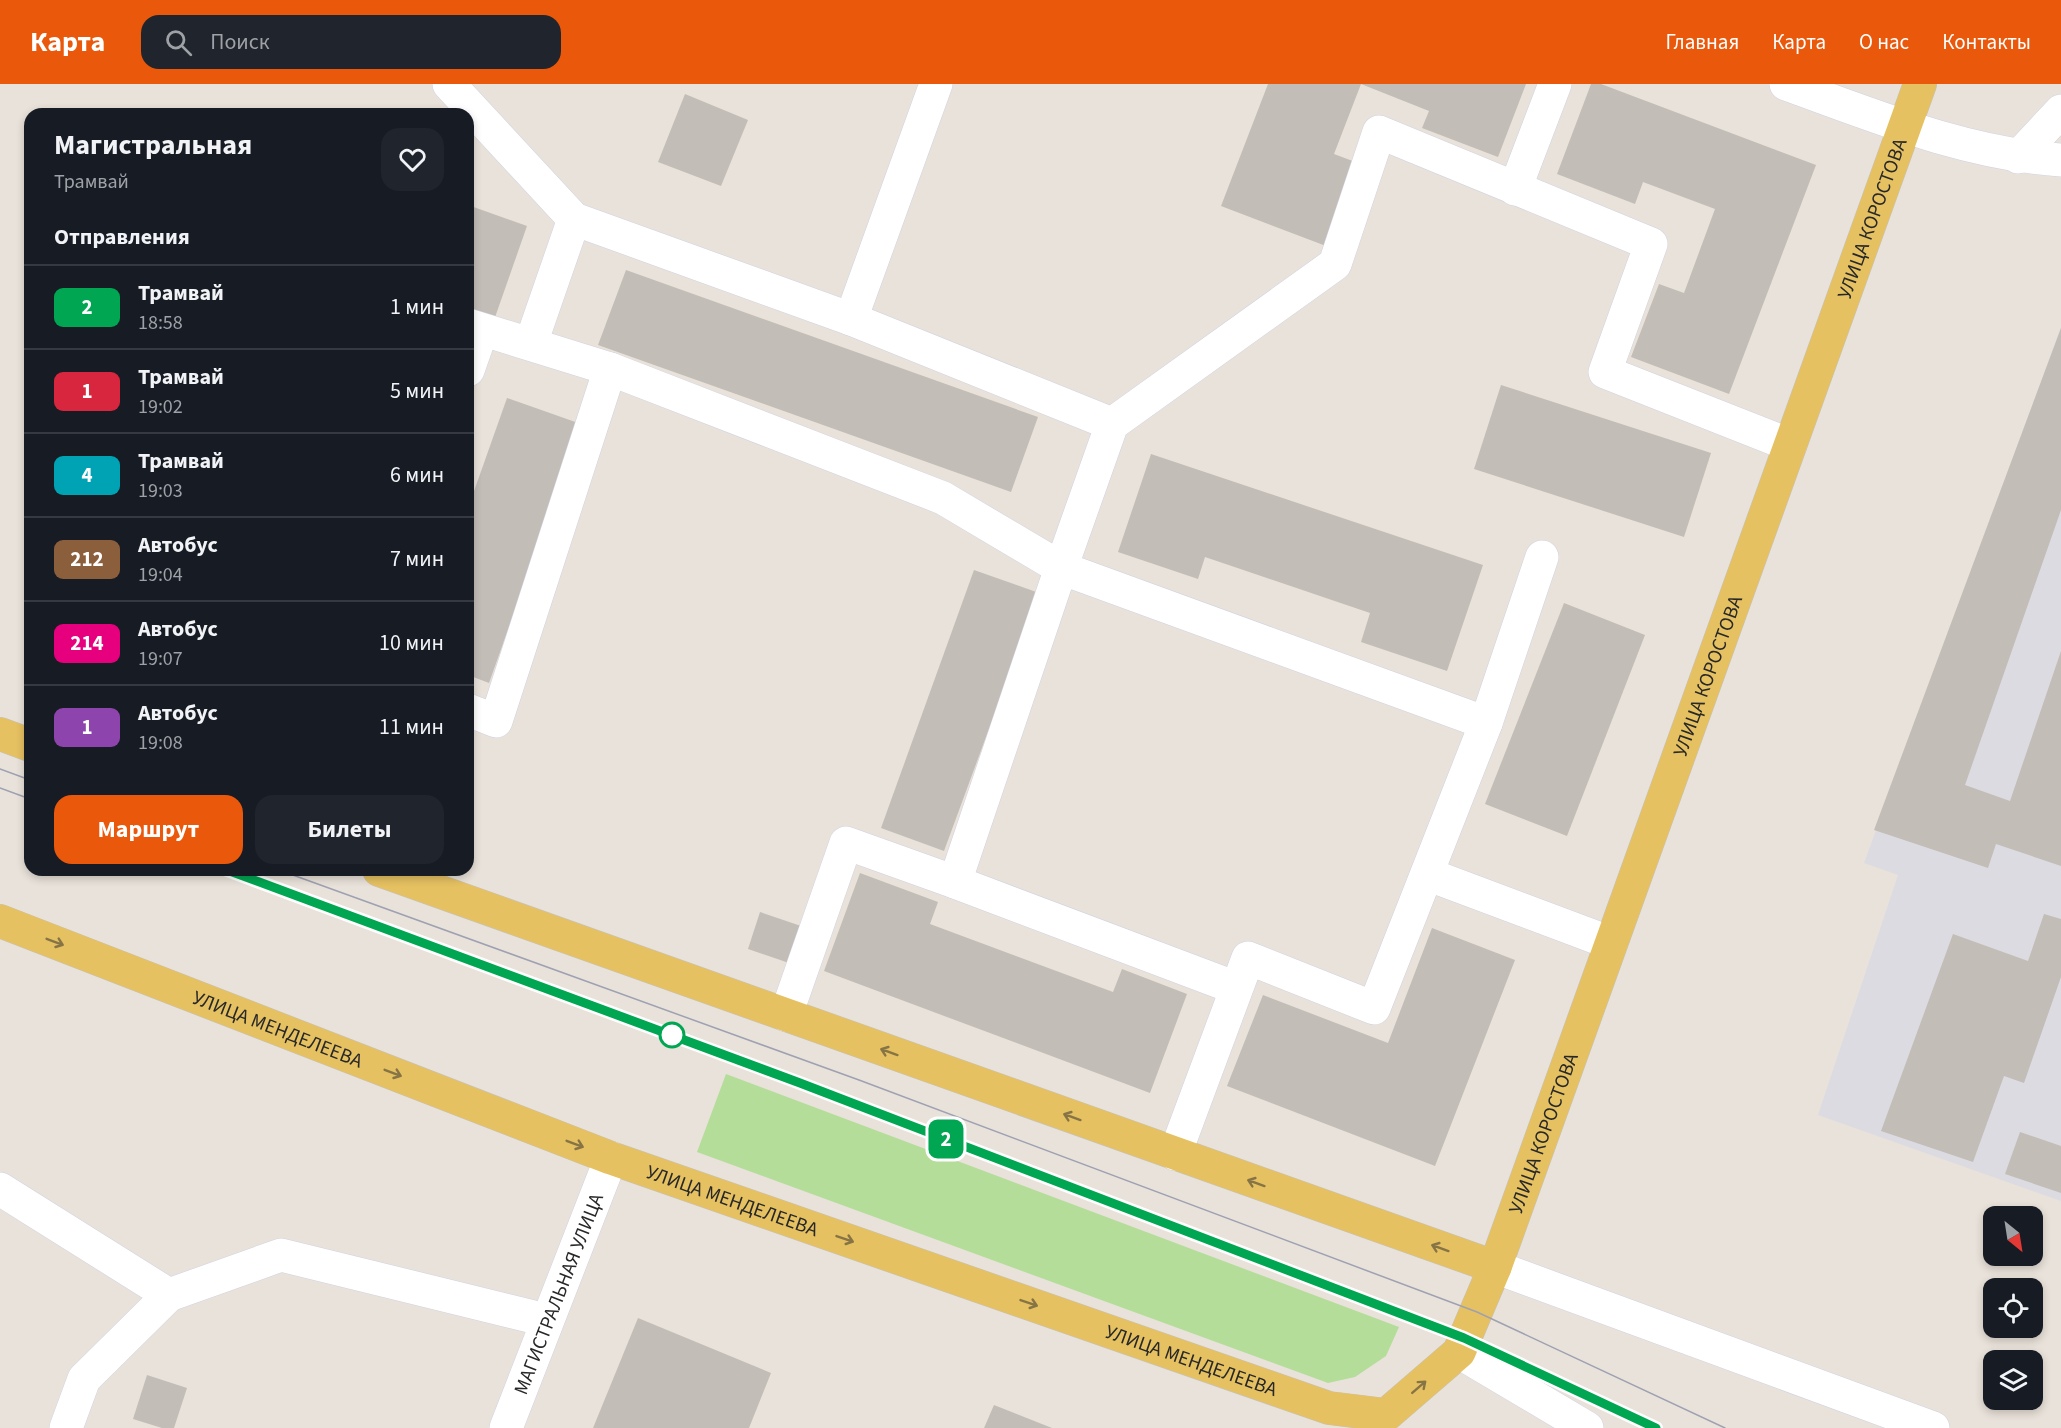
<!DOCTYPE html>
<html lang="ru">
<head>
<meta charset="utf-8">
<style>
	body { margin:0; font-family:"Source Sans 3",sans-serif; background:#20242c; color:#f1f3f6; height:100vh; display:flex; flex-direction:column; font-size:22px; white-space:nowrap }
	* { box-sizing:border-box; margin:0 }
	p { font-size:20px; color:#9ea1a6 }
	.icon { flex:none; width:33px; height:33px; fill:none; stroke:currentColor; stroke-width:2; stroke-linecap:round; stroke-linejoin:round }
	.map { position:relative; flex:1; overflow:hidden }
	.side { position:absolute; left:24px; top:24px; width:450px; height:768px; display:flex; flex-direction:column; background:#171b24; border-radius:18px; box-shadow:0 3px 9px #0003 }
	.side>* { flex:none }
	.badge { padding:0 12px; border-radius:9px; font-size:21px; line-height:39px }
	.needle { width:39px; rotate:150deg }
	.fabs { position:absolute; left:1983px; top:1122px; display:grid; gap:12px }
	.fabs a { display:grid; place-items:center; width:60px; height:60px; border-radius:12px; background:#171b24; box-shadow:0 3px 9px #0003; font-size:30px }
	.map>.badge { position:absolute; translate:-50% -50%; box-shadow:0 0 0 3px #fff }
	h2 { padding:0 30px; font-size:22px; line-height:54px }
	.round { display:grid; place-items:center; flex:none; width:63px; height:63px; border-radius:18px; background:#20242c }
	.head { display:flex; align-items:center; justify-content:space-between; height:102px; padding:0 30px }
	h1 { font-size:28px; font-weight:700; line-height:45px }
	.button { display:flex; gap:12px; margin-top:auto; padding:12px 30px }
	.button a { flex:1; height:69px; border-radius:18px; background:#ea580c; color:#fff; font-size:24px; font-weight:700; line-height:69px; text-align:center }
	.button a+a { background:#20242c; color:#f1f3f6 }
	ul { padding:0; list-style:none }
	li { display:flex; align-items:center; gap:18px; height:84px; padding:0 30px; border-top:2px solid #363941 }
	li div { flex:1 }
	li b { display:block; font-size:22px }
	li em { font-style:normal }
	li .badge { min-width:66px; font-weight:700; text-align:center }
	header { display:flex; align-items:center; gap:36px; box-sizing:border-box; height:84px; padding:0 30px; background:#ea580c; color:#fff }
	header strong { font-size:28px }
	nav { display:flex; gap:33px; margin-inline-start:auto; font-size:21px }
	.search { width:420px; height:54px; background:#20242c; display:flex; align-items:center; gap:15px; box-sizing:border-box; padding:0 21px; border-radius:18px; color:#9ea1a6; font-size:22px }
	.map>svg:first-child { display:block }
	.industrial { fill:#dcdbe2 }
	.green { fill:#b4dd9a }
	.building { fill:#c2bdb6 }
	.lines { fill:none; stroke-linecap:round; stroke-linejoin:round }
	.minor-casing { stroke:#d0d3e0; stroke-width:34 }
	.major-casing { stroke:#c3c3c3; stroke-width:34 }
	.minor { stroke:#fff; stroke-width:33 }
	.major { stroke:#e6c162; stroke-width:33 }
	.tram { stroke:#9ea1b1; stroke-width:1.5 }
	.oneway { stroke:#877445 }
	.line-casing { stroke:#fff; stroke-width:14 }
	.line { stroke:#00a651; stroke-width:9 }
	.stop-dot { fill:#fff; stroke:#00a651; stroke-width:3 }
	.labels { text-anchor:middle; stroke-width:5; stroke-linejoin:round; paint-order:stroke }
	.street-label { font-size:20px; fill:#282828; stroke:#fff }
</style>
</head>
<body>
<header>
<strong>Карта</strong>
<div class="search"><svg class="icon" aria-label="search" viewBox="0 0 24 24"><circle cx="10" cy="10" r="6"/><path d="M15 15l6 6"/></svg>Поиск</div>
<nav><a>Главная</a><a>Карта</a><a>О нас</a><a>Контакты</a></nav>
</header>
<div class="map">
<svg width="2061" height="1344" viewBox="0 0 2061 1344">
	<rect width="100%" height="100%" fill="#e9e2da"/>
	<!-- industrial -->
	<polygon class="industrial" points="2061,243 2061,1117 1818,1031 1898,791 1864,779"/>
	<!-- green -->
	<polygon class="green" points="726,990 1399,1243 1386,1272 1355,1293 1328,1299 697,1068"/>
	<!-- building -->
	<g class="building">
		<polygon points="1268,0 1526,0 1498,73 1422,44 1429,27 1361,0 1334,70 1358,79 1326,162 1221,122"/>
		<polygon points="1591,0 1601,0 1816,81 1729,310 1631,273 1659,200 1684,209 1715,125 1643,98 1635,120 1557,90"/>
		<polygon points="685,10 748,36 721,102 658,78"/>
		<polygon points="468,121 527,142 493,239 468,230"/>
		<polygon points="626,186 1038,333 1011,408 598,261"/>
		<polygon points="2061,244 2061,426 1965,701 2010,717 2061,567 2061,782 1996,760 1988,784 1874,746"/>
		<polygon points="1501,301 1711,369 1684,453 1474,385"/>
		<polygon points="507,314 581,340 489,599 468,591 468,424"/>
		<polygon points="1151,370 1483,481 1447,587 1361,558 1370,529 1205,473 1198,495 1118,468"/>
		<polygon points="974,486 1039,509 944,767 881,744"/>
		<polygon points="1564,519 1645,551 1567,752 1485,720"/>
		<polygon points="860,789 938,818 930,840 1113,908 1122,885 1187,910 1150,1009 824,887"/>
		<polygon points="760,828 801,842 789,879 748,865"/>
		<polygon points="2044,830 2061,835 2061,893 2024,999 2004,992 1973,1078 1881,1047 1953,850 2028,877"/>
		<polygon points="1432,844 1515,876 1435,1082 1227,1002 1263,911 1388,959"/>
		<polygon points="2020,1048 2061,1062 2061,1109 2005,1090"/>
		<polygon points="638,1234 771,1289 749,1344 593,1344"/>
		<polygon points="147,1291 187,1304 174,1344 162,1344 133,1335"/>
		<polygon points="994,1321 1052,1344 984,1344"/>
	</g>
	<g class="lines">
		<!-- minor casing -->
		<g class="minor-casing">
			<g id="minor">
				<polyline points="449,0 574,135 531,259"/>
				<path d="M1786,0C1875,32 1966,70 2061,76"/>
				<polyline points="2018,73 2061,27"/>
				<polyline points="1515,105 1555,0"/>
				<polyline points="574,135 851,235 1112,340"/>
				<polyline points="851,235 936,0"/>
				<polyline points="468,241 610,285"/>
				<polyline points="468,286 482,246"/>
				<polyline points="468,626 496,637 610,285 943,414 1061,484 1112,340 1335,180 1379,48 1651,160 1605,288 1790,361"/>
				<polyline points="1486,639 1542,473"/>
				<polyline points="1427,790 1611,859"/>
				<polyline points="786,931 846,759 955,798"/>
				<polyline points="1175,1070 1248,874 1374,924 1486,639 1061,484 955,798 1236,904"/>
				<polyline points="0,1105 169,1211"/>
				<polyline points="1495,1183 1933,1344"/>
				<polyline points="1459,1268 1587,1344"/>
				<polyline points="66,1344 84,1295 169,1211 281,1171 546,1236"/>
				<path id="s1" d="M506,1344L611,1074"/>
			</g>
		</g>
		<!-- major casing -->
		<g class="major-casing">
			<g id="major">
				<polyline points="0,650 30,661"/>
				<polyline points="379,786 1495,1183"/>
				<path id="s2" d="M0,837L611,1074L1329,1324L1386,1331L1459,1268L1495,1183L1920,0"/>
			</g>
		</g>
		<!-- minor -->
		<use href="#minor" class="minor"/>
		<!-- major -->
		<use href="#major" class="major"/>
		<!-- tram -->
		<g class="tram">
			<polyline points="0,685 30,696"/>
			<polyline points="0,704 30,715"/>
			<polyline points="227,786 822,1007 1464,1254 1656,1344"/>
			<polyline points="279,786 859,996 1477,1228 1725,1344"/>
		</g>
	</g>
	<!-- one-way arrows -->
	<defs><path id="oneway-shaft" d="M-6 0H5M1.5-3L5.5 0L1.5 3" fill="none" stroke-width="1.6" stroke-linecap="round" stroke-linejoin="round" transform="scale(1.5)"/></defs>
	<g class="oneway">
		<use href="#oneway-shaft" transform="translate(55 858) rotate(21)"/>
		<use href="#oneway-shaft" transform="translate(889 968) rotate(-160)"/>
		<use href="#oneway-shaft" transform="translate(393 989) rotate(21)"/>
		<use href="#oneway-shaft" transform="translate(1072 1033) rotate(-160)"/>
		<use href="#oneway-shaft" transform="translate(575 1060) rotate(21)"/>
		<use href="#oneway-shaft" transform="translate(1256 1099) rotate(-160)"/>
		<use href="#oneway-shaft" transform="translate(845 1155) rotate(19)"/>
		<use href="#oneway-shaft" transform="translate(1440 1164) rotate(-160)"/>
		<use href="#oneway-shaft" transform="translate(1029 1219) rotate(19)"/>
		<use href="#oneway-shaft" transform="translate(1419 1303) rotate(-41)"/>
	</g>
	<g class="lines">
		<!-- line casing -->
		<g class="line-casing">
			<polyline id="line" points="227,786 800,999 1464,1254 1656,1344"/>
		</g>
		<!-- line -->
		<use href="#line" class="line"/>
	</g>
	<!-- markers -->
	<circle class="stop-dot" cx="672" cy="951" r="12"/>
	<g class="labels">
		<!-- street labels -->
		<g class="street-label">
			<text dy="7" stroke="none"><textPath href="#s2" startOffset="2776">УЛИЦА КОРОСТОВА</textPath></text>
			<text dy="7" stroke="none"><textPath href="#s2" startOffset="2290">УЛИЦА КОРОСТОВА</textPath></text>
			<text dy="7" stroke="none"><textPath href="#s2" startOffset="298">УЛИЦА МЕНДЕЛЕЕВА</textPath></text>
			<text dy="7" stroke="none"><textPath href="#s2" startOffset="1804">УЛИЦА КОРОСТОВА</textPath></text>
			<text dy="7" stroke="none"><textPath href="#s2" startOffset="784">УЛИЦА МЕНДЕЛЕЕВА</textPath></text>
			<text dy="7" stroke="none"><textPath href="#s1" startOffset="144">МАГИСТРАЛЬНАЯ УЛИЦА</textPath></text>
			<text dy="7" stroke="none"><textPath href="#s2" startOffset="1270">УЛИЦА МЕНДЕЛЕЕВА</textPath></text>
		</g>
	</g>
</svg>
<div class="fabs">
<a><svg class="needle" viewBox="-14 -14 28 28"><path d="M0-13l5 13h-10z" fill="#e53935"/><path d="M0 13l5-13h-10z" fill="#9ea1a6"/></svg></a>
<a><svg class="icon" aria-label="locate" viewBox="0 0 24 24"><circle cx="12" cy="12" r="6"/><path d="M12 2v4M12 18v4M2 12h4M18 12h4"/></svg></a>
<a><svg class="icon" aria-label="layers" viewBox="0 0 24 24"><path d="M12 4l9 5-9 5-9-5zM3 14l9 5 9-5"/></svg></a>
</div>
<b class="badge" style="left:946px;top:1055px;background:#00a651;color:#fff">2</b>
<section class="side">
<div class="head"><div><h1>Магистральная</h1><p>Трамвай</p></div><a class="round"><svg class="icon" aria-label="heart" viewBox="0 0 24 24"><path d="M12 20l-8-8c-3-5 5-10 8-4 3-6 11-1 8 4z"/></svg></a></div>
<h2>Отправления</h2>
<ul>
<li><span class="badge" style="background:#00a651;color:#fff">2</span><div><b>Трамвай</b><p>18:58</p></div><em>1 мин</em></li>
<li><span class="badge" style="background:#d7263d;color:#fff">1</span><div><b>Трамвай</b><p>19:02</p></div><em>5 мин</em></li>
<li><span class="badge" style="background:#00a3b4;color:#fff">4</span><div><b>Трамвай</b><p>19:03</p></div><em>6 мин</em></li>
<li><span class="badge" style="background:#8b5e3c;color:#fff">212</span><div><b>Автобус</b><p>19:04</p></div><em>7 мин</em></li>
<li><span class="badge" style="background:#e6007e;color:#fff">214</span><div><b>Автобус</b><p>19:07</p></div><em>10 мин</em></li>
<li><span class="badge" style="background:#8e44ad;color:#fff">1</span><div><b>Автобус</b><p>19:08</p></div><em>11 мин</em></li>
</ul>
<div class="button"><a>Маршрут</a><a>Билеты</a></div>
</section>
</div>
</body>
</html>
